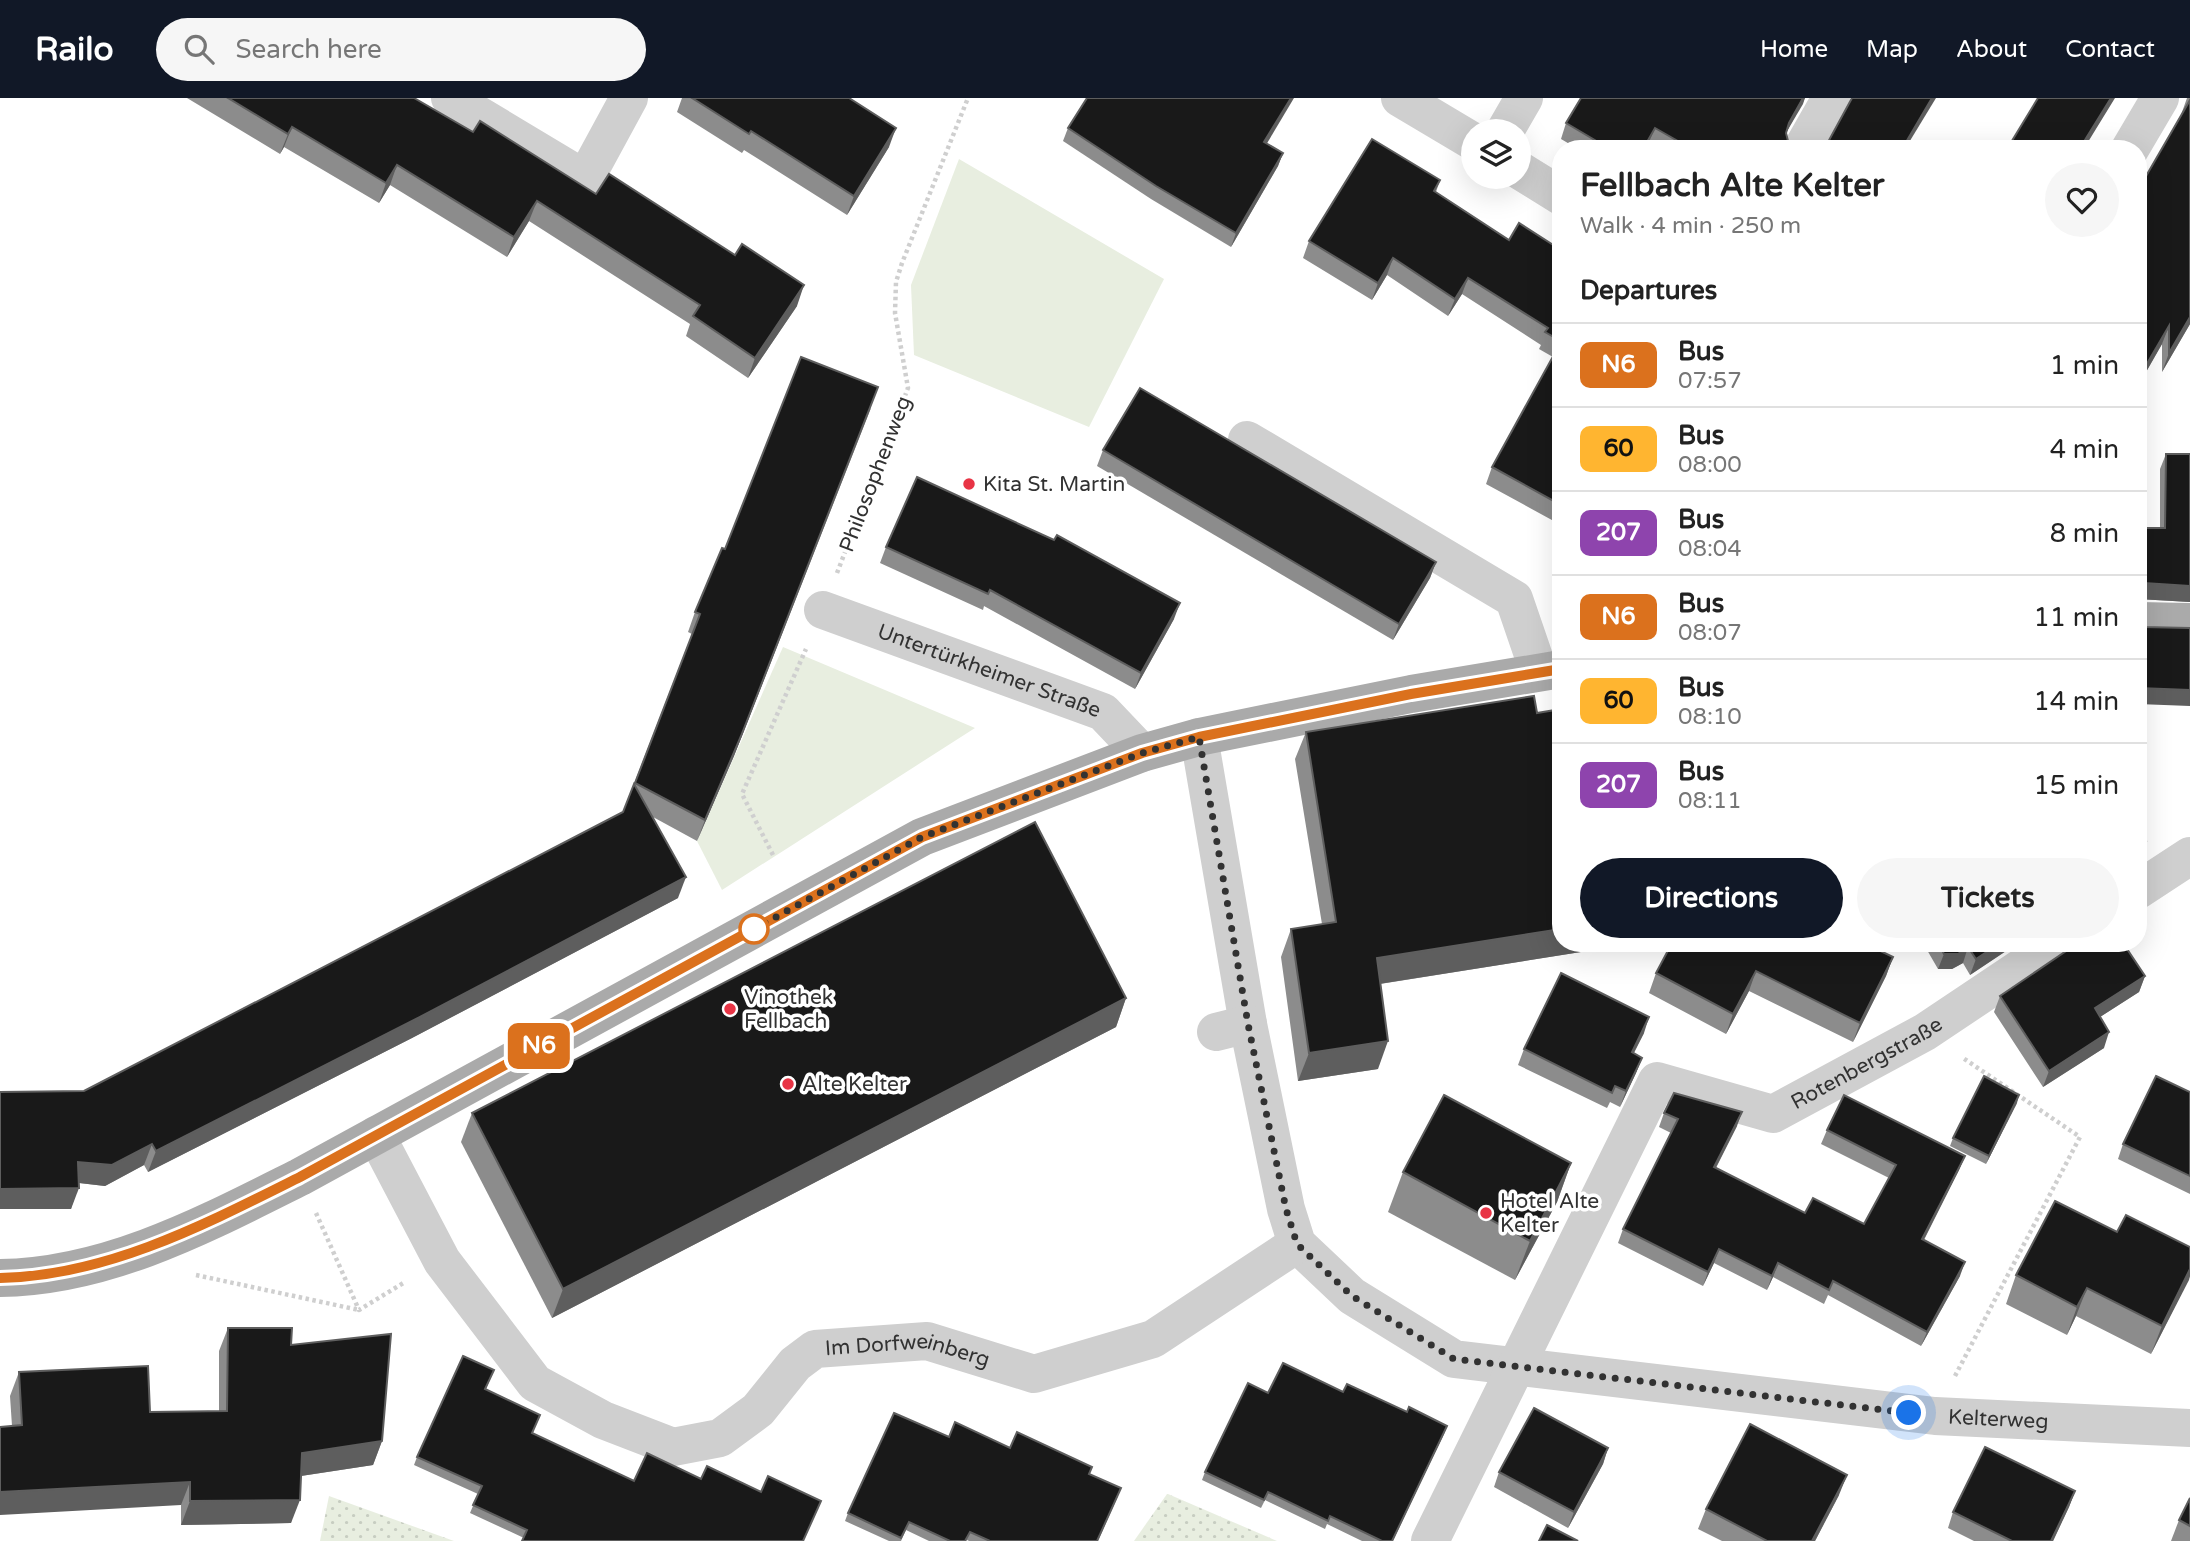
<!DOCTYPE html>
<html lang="en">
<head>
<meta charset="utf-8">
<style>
	body { margin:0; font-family:"Varela Round",sans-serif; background:#f6f6f6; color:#222; height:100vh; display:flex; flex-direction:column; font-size:26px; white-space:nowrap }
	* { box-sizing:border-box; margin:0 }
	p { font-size:23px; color:#767676 }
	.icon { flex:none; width:38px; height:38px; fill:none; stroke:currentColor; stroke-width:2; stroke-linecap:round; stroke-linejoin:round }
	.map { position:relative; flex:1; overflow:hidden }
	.details { position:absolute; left:1552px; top:42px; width:595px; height:812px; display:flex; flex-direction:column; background:#fff; border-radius:28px; box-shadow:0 7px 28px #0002 }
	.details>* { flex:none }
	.badge { padding:0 14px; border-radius:10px; font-size:24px; line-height:46px }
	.controls { position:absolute; left:1461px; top:21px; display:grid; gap:14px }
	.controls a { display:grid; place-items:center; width:70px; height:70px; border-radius:50%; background:#fff; box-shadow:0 7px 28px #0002; font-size:35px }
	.you { position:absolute; width:35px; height:35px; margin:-18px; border:5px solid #fff; border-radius:50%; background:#1a73e8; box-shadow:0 0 0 10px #1a73e833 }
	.map>.badge { position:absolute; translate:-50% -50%; box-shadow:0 0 0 4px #fff }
	h2 { padding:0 28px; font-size:26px; line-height:63px }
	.round { display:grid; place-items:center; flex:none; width:74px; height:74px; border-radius:37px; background:#f6f6f6 }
	.summary { display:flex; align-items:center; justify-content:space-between; height:119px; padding:0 28px }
	h1 { font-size:33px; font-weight:700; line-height:52px }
	.button { display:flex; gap:14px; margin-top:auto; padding:14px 28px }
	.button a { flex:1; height:80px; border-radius:42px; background:#111827; color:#fff; font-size:28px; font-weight:700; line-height:80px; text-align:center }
	.button a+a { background:#f6f6f6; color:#222 }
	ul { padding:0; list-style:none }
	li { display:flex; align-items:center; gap:21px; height:84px; padding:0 28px; border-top:2px solid #e0e0e0 }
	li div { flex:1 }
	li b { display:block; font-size:26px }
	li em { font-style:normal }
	li .badge { min-width:77px; font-weight:700; text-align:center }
	header { display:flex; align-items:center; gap:42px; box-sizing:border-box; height:98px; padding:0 35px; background:#111827; color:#fff }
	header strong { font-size:33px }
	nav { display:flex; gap:38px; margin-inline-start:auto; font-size:24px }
	.search { width:490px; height:63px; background:#f6f6f6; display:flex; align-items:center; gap:18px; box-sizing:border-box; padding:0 24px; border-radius:38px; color:#767676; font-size:26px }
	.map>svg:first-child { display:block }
	.green { fill:#e8eee0 }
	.garden { fill:url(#garden-dots) }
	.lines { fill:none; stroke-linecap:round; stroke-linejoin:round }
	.path { stroke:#cfcfcf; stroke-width:4.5; stroke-dasharray:3.5 3.5; stroke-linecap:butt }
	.minor { stroke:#cfcfcf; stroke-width:38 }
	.major { stroke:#aaa; stroke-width:38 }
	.wall { fill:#8c8c8c }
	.shaded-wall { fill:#5e5e5e }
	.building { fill:#191919; stroke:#5e5e5e; stroke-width:2 }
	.line-casing { stroke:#fff; stroke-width:16 }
	.line { stroke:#db711d; stroke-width:10 }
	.walk { stroke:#323232; stroke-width:7; stroke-dasharray:0 12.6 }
	.poi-dot { fill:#e83445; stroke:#fff; stroke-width:2.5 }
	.stop-dot { fill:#fff; stroke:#db711d; stroke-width:3.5 }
	.labels { text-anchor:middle; stroke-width:7; stroke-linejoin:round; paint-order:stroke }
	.street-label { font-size:21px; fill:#323232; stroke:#fff }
	.poi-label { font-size:21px; fill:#323232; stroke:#fff; text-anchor:start }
</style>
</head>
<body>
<header>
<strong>Railo</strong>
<div class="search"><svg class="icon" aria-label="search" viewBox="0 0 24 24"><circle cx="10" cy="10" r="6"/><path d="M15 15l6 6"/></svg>Search here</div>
<nav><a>Home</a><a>Map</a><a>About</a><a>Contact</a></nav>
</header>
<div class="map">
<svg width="2190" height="1443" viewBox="0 0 2190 1443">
	<defs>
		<pattern id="garden-dots" width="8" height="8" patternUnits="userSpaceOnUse" patternTransform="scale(1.75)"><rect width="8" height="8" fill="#e8eee0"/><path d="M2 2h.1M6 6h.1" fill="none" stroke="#c7cdc1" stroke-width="1.8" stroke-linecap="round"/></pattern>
	</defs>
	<rect width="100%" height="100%" fill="#fff"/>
	<!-- green -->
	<g class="green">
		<polygon points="959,61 1164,181 1089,329 914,257 911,187"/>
		<polygon points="783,549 975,630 722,792 697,743"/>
	</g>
	<!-- garden -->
	<g class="garden">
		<polygon points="1167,1396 1168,1396 1277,1443 1134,1443"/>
		<polygon points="329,1398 454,1443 320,1443"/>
	</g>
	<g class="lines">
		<!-- path -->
		<g class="path">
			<polyline points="837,475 908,290 895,215 896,184 902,165 968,0"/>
			<polyline points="773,757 742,696 806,551"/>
			<polyline points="316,1115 359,1212 405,1184"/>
			<polyline points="196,1177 359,1212"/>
			<polyline points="1955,1278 2080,1039 1963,960"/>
		</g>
		<!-- minor -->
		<g class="minor">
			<polyline points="450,0 585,81 629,0"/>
			<polyline points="1400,0 1474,44"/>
			<polyline points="1505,33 1524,0"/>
			<polyline points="1802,51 1831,0"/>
			<polyline points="2130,51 2160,0"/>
			<polyline points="1519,72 1561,98"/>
			<polyline points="1247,342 1514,501 1539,574"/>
			<path id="s1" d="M823,512L1103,614L1142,655"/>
			<path id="s2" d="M1199,639L1248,926L1286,1111L1297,1146L1352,1198L1454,1261L1935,1318L2190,1330"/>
			<polyline points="2138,792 2190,758"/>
			<polyline points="1216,934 1248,926"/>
			<path id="s3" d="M376,1037L442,1163L535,1285L603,1322L673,1349L720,1340L758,1312L795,1266L815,1251L927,1243L1034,1276L1153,1241L1297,1146"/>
			<path id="s4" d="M1430,1443L1657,983L1773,1016L1925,934L2058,845"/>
		</g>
		<!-- major -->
		<g class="major">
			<polyline points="2138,523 2190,524"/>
			<path d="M0,1180C107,1179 206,1126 300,1079L922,739L1142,655L1199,639L1411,596L1561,571"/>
		</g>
	</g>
	<!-- wall -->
	<g class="wall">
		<polygon points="187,0 414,0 473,34 596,96 797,208 748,280 686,238 690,226 529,123 507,159 390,87 379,105 284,49 280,56"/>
		<polygon points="682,0 849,0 889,49 847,117 744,52 742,55 677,14"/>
		<polygon points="1581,0 1805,0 1786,35 1789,47 1793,51 1659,51 1650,45 1646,51 1578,51 1561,41 1566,25"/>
		<polygon points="2187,0 2190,0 2190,226 2162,274 2162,246 2138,288 2138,92 2181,17"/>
		<polygon points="1068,30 1267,46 1283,55 1278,68 1231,149 1151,101 1063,43"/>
		<polygon points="1440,82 1436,94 1509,142 1561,152 1561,427 1486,386 1492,369 1553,259 1539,251 1541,247 1462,196 1448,218 1387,177 1372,202 1303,160 1309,143"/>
		<polygon points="871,310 734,658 697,743 653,719 678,800 412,940 148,1074 144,1067 105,1088 79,1085 71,1111 0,1111 0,994 84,993 623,714 692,536 688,534 695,514 725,451"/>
		<polygon points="1103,352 1436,464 1430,480 1393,542 1097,368"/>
		<polygon points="2166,356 2190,356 2190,504 2138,501 2160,430 2160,371"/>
		<polygon points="886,449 1174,521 1135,591 984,508 983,512 880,465"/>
		<polygon points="1306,634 1561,845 1626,845 1625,847 1380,886 1378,971 1298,983 1281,859 1291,831 1322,826 1295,661"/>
		<polygon points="1923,845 2018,845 1970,877 1963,865 1952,871 1938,871"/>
		<polygon points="2086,847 2145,878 2139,894 2100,919 2104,950 2043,989 1994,914 2000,898"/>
		<polygon points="1893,859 1886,878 1853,944 1749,893 1726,936 1649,895 1656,875"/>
		<polygon points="1126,900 1116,929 552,1220 461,1044 472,1015"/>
		<polygon points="1644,935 1634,955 1642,960 1636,975 1620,1009 1610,1004 1607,1010 1518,967 1524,951"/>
		<polygon points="2190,994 2190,1096 2118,1061 2123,1046"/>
		<polygon points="2017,1005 1986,1066 1950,1048 1953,1040"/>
		<polygon points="1664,1015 1737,1028 1716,1070 1805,1115 1864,1126 1889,1080 1821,1046 1827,1032 1965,1058 1959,1072 1924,1142 1960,1178 1921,1248 1828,1197 1824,1206 1773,1179 1767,1192 1714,1165 1703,1188 1618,1145 1623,1131 1671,1035 1659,1029"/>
		<polygon points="1571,1065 1557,1104 1515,1182 1388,1114 1403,1074"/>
		<polygon points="2117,1134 2190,1149 2190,1178 2151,1256 2076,1218 2067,1237 2006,1206 2016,1177"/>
		<polygon points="228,1230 291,1247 382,1343 373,1367 301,1378 291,1425 181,1427 181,1407 12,1328 10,1298 19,1274 150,1314 219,1313 219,1253"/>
		<polygon points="494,1272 486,1291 540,1317 532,1336 634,1383 701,1381 761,1394 819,1411 524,1440 470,1415 478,1396 414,1367 417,1359"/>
		<polygon points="1343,1294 1407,1314 1447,1328 1393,1443 1362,1443 1327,1426 1325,1431 1265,1402 1261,1410 1202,1382 1205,1374 1268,1295"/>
		<polygon points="949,1339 1010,1350 1090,1376 1118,1398 1098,1443 969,1443 967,1442 966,1443 929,1443 906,1432 901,1443 889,1443 845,1423 848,1415"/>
		<polygon points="1608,1350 1603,1366 1568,1430 1494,1389 1499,1374"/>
		<polygon points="2075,1393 2069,1409 2053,1443 1974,1443 1948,1430 1953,1414"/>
		<polygon points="1839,1397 1815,1443 1722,1443 1698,1431 1706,1411"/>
		<polygon points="2190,1400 2190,1443 2171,1443 2179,1422"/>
	</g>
	<!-- shaded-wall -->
	<g class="shaded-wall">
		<polygon points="1291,0 1294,0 1260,57 1264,44"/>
		<polygon points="1803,0 1805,0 1803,6 1783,40 1789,25"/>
		<polygon points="1932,0 1936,0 1905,51 1902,51"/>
		<polygon points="2111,0 2115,0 2088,44 2085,51 2082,51 2085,42"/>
		<polygon points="292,29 284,49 280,56 288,36"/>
		<polygon points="896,30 889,49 847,117 854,98"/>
		<polygon points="1655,30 1646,51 1643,51"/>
		<polygon points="1283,55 1278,68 1231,149 1236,135"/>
		<polygon points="397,67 390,87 379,105 386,85"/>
		<polygon points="537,103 529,123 507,159 514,139"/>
		<polygon points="1393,160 1387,177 1372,202 1378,185"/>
		<polygon points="1468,180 1462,196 1448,218 1455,201"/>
		<polygon points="804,187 797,208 748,280 755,260"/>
		<polygon points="2190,219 2190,226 2162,274 2169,255"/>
		<polygon points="2169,228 2162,246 2138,288 2138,281"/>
		<polygon points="878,289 734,658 697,743 705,722"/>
		<polygon points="1436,464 1430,480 1393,542 1399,526"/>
		<polygon points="2144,485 2190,488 2190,504 2138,501 2138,487"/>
		<polygon points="1180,505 1174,521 1135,591 1141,575"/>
		<polygon points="2138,590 2190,592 2190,608 2138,606"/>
		<polygon points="2146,743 2140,759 2138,760 2138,748"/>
		<polygon points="686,779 678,800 412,940 148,1074 156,1053"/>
		<polygon points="1561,831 1561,845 1626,845 1625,847 1366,888 1377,860"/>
		<polygon points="2000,845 2018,845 1970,877 1976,861"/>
		<polygon points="1968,849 1963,865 1952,871 1938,871 1944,856"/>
		<polygon points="1893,859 1886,878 1853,944 1860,925"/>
		<polygon points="1756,873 1749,893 1726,936 1733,916"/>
		<polygon points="2145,878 2139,894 2089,926 2095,910"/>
		<polygon points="1126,900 1116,929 552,1220 563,1191"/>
		<polygon points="1649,919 1644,935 1626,970 1632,954"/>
		<polygon points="2109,934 2104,950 2043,989 2049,973"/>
		<polygon points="1388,943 1378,971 1298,983 1309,955"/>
		<polygon points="1642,960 1636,975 1620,1009 1626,993"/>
		<polygon points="2019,997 2017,1005 1986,1066 1989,1058"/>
		<polygon points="1742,1014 1737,1028 1709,1083 1714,1069"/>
		<polygon points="152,1046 144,1067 105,1088 71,1084 78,1064"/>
		<polygon points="1965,1058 1959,1072 1917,1155 1922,1141"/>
		<polygon points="1571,1065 1557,1104 1515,1182 1530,1143"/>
		<polygon points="79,1090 71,1111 0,1111 0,1091"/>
		<polygon points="1719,1151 1714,1165 1703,1188 1708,1174"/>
		<polygon points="1965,1164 1960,1178 1921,1248 1927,1234"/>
		<polygon points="1778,1165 1773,1179 1767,1192 1772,1178"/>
		<polygon points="2190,1171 2190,1178 2189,1182 2151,1256 2162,1228"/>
		<polygon points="2087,1190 2076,1218 2067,1237 2077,1209"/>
		<polygon points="1447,1328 1444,1336 1392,1443"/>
		<polygon points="382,1343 373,1367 294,1379 302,1355"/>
		<polygon points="1608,1350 1603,1366 1568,1430 1574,1414"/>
		<polygon points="1847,1377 1839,1397 1815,1443 1812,1443"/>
		<polygon points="190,1384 181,1407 0,1417 0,1394"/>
		<polygon points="2075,1393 2069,1409 2053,1443 2051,1443"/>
		<polygon points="300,1402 291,1425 181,1427 190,1403"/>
	</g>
	<!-- building -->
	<g class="building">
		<polygon points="228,0 414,0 473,34 480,23 596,96 609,76 735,157 742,146 804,187 755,260 693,218 700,207 537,103 514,139 397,67 386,85 292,29 288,36"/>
		<polygon points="692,0 849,0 896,30 854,98 751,33 749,36"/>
		<polygon points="1087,0 1291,0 1264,44 1283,55 1236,135 1156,88 1068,30"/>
		<polygon points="1581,0 1803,0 1789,25 1786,35 1789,47 1793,51 1692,51 1655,30 1643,51 1610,51 1566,25"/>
		<polygon points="1852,0 1932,0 1902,51 1822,51 1827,46"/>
		<polygon points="2038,0 2111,0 2085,42 2088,44 2083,51 2007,51"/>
		<polygon points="2190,2 2190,219 2169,255 2169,228 2138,281 2138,92"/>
		<polygon points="1372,41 1440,82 1434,93 1509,142 1519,125 1561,152 1561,243 1545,234 1548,230 1468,180 1455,201 1393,160 1378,185 1309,143"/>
		<polygon points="1561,244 1561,407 1492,369"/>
		<polygon points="801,259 878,289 741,638 705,722 635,685 700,516 695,514 722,450 725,451"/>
		<polygon points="1140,290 1436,464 1399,526 1103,352"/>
		<polygon points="2166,356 2190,356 2190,488 2144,485 2138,487 2138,430 2165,430"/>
		<polygon points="917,379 1054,442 1057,437 1180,505 1141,575 990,492 988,496 886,449"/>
		<polygon points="2138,528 2143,529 2190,530 2190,592 2138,590"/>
		<polygon points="1534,598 1537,615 1561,611 1561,831 1377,860 1388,943 1309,955 1291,831 1336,824 1306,634"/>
		<polygon points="634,686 686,779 420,919 156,1053 152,1046 112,1067 78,1064 79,1090 0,1091 0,994 84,993 623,714"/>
		<polygon points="1035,724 1126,900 563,1191 472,1015"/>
		<polygon points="2138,731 2146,743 2138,748"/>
		<polygon points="1672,845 1864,845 1893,859 1860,925 1756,873 1733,916 1656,875"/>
		<polygon points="1938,845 2000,845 1976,861 1968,849 1958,856 1944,856"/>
		<polygon points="2078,845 2085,845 2086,847 2088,845 2123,845 2145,878 2095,910 2109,934 2049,973 2000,898"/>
		<polygon points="1561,875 1649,919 1632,954 1642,960 1626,993 1615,988 1612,995 1524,951"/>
		<polygon points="1984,978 2019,997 1989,1058 1953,1040"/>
		<polygon points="2156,978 2190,994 2190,1078 2123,1046"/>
		<polygon points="1674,995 1742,1014 1714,1069 1805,1115 1813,1100 1864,1126 1896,1067 1827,1032 1844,997 1965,1058 1922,1141 1965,1164 1927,1234 1833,1183 1829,1192 1778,1165 1772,1178 1719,1151 1708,1174 1623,1131 1678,1021 1664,1015"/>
		<polygon points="1444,997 1571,1065 1530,1143 1403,1074"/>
		<polygon points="2055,1103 2117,1134 2126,1117 2190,1149 2190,1171 2162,1228 2087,1190 2077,1209 2016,1177"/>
		<polygon points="228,1230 292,1230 291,1247 391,1236 382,1343 302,1355 300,1402 190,1403 190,1384 0,1394 0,1329 22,1327 19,1274 148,1268 150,1314 227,1313"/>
		<polygon points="463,1258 494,1272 485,1291 540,1317 532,1335 634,1383 647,1355 701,1381 707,1368 761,1394 768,1378 821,1403 803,1443 522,1443 527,1432 473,1407 482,1388 417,1359"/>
		<polygon points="1283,1265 1343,1294 1347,1286 1407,1314 1409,1309 1447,1328 1392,1443 1382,1443 1330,1418 1328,1423 1268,1394 1264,1402 1205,1374 1248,1285 1268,1295"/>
		<polygon points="1534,1310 1608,1350 1574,1414 1499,1374"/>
		<polygon points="894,1315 949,1339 955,1324 1010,1350 1017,1334 1092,1369 1089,1376 1121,1390 1097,1443 990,1443 970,1434 965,1443 950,1443 909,1424 901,1440 848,1415"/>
		<polygon points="1750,1326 1847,1377 1812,1443 1767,1443 1706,1411"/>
		<polygon points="1985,1349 2075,1393 2051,1443 2012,1443 1953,1414"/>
		<polygon points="2190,1400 2190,1428 2179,1422"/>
		<polygon points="1547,1427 1578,1443 1539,1443"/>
	</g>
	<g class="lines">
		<!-- line casing -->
		<g class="line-casing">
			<path id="line" d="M0,1180C107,1178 206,1126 300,1079L922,739L1142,655L1199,639L1411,596L1561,571"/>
		</g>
		<!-- line -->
		<use href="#line" class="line"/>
		<!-- walk -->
		<polyline class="walk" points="754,831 922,739 1142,655 1199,639 1248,926 1286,1111 1297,1146 1352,1198 1454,1261 1909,1315"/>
	</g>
	<!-- markers -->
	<g class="poi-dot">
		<circle cx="969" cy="386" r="7"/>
		<circle cx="730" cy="911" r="7"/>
		<circle cx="788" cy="986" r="7"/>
		<circle cx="1486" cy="1115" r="7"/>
	</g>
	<circle class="stop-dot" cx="754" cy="831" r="14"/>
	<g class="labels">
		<!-- street labels -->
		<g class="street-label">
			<text transform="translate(875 376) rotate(-69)" y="7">Philosophenweg</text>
			<text dy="7" stroke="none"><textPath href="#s1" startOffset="177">Untertürkheimer Straße</textPath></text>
			<text dy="7" stroke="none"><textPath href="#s4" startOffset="740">Rotenbergstraße</textPath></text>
			<text dy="7" stroke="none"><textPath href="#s3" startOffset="721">Im Dorfweinberg</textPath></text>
			<text dy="7" stroke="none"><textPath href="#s2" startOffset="1260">Kelterweg</textPath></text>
		</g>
		<!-- poi labels -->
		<g class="poi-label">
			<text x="983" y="393">Kita St. Martin</text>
			<text x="744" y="906">Vinothek<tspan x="744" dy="24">Fellbach</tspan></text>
			<text x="802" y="993">Alte Kelter</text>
			<text x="1500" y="1110">Hotel Alte<tspan x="1500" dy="24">Kelter</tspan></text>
		</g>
	</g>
</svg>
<div class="controls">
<a><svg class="icon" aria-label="layers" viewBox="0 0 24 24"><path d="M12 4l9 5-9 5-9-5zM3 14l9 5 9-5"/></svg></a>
</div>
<div class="you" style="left:1909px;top:1315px"></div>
<b class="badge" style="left:539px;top:948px;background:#db711d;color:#fff">N6</b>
<section class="details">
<div class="summary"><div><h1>Fellbach Alte Kelter</h1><p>Walk · 4 min · 250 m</p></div><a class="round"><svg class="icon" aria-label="heart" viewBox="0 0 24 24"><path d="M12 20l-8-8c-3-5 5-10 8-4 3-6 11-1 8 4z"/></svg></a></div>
<h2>Departures</h2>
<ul>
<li><span class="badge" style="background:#db711d;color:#fff">N6</span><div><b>Bus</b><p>07:57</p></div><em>1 min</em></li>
<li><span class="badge" style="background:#ffb530;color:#111">60</span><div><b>Bus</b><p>08:00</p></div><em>4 min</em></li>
<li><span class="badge" style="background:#8e44ad;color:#fff">207</span><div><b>Bus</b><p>08:04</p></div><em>8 min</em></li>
<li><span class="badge" style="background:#db711d;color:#fff">N6</span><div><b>Bus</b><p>08:07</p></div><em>11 min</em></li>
<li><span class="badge" style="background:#ffb530;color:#111">60</span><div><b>Bus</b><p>08:10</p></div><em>14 min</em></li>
<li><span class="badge" style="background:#8e44ad;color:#fff">207</span><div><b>Bus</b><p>08:11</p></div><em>15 min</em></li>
</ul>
<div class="button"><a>Directions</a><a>Tickets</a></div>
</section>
</div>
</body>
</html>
